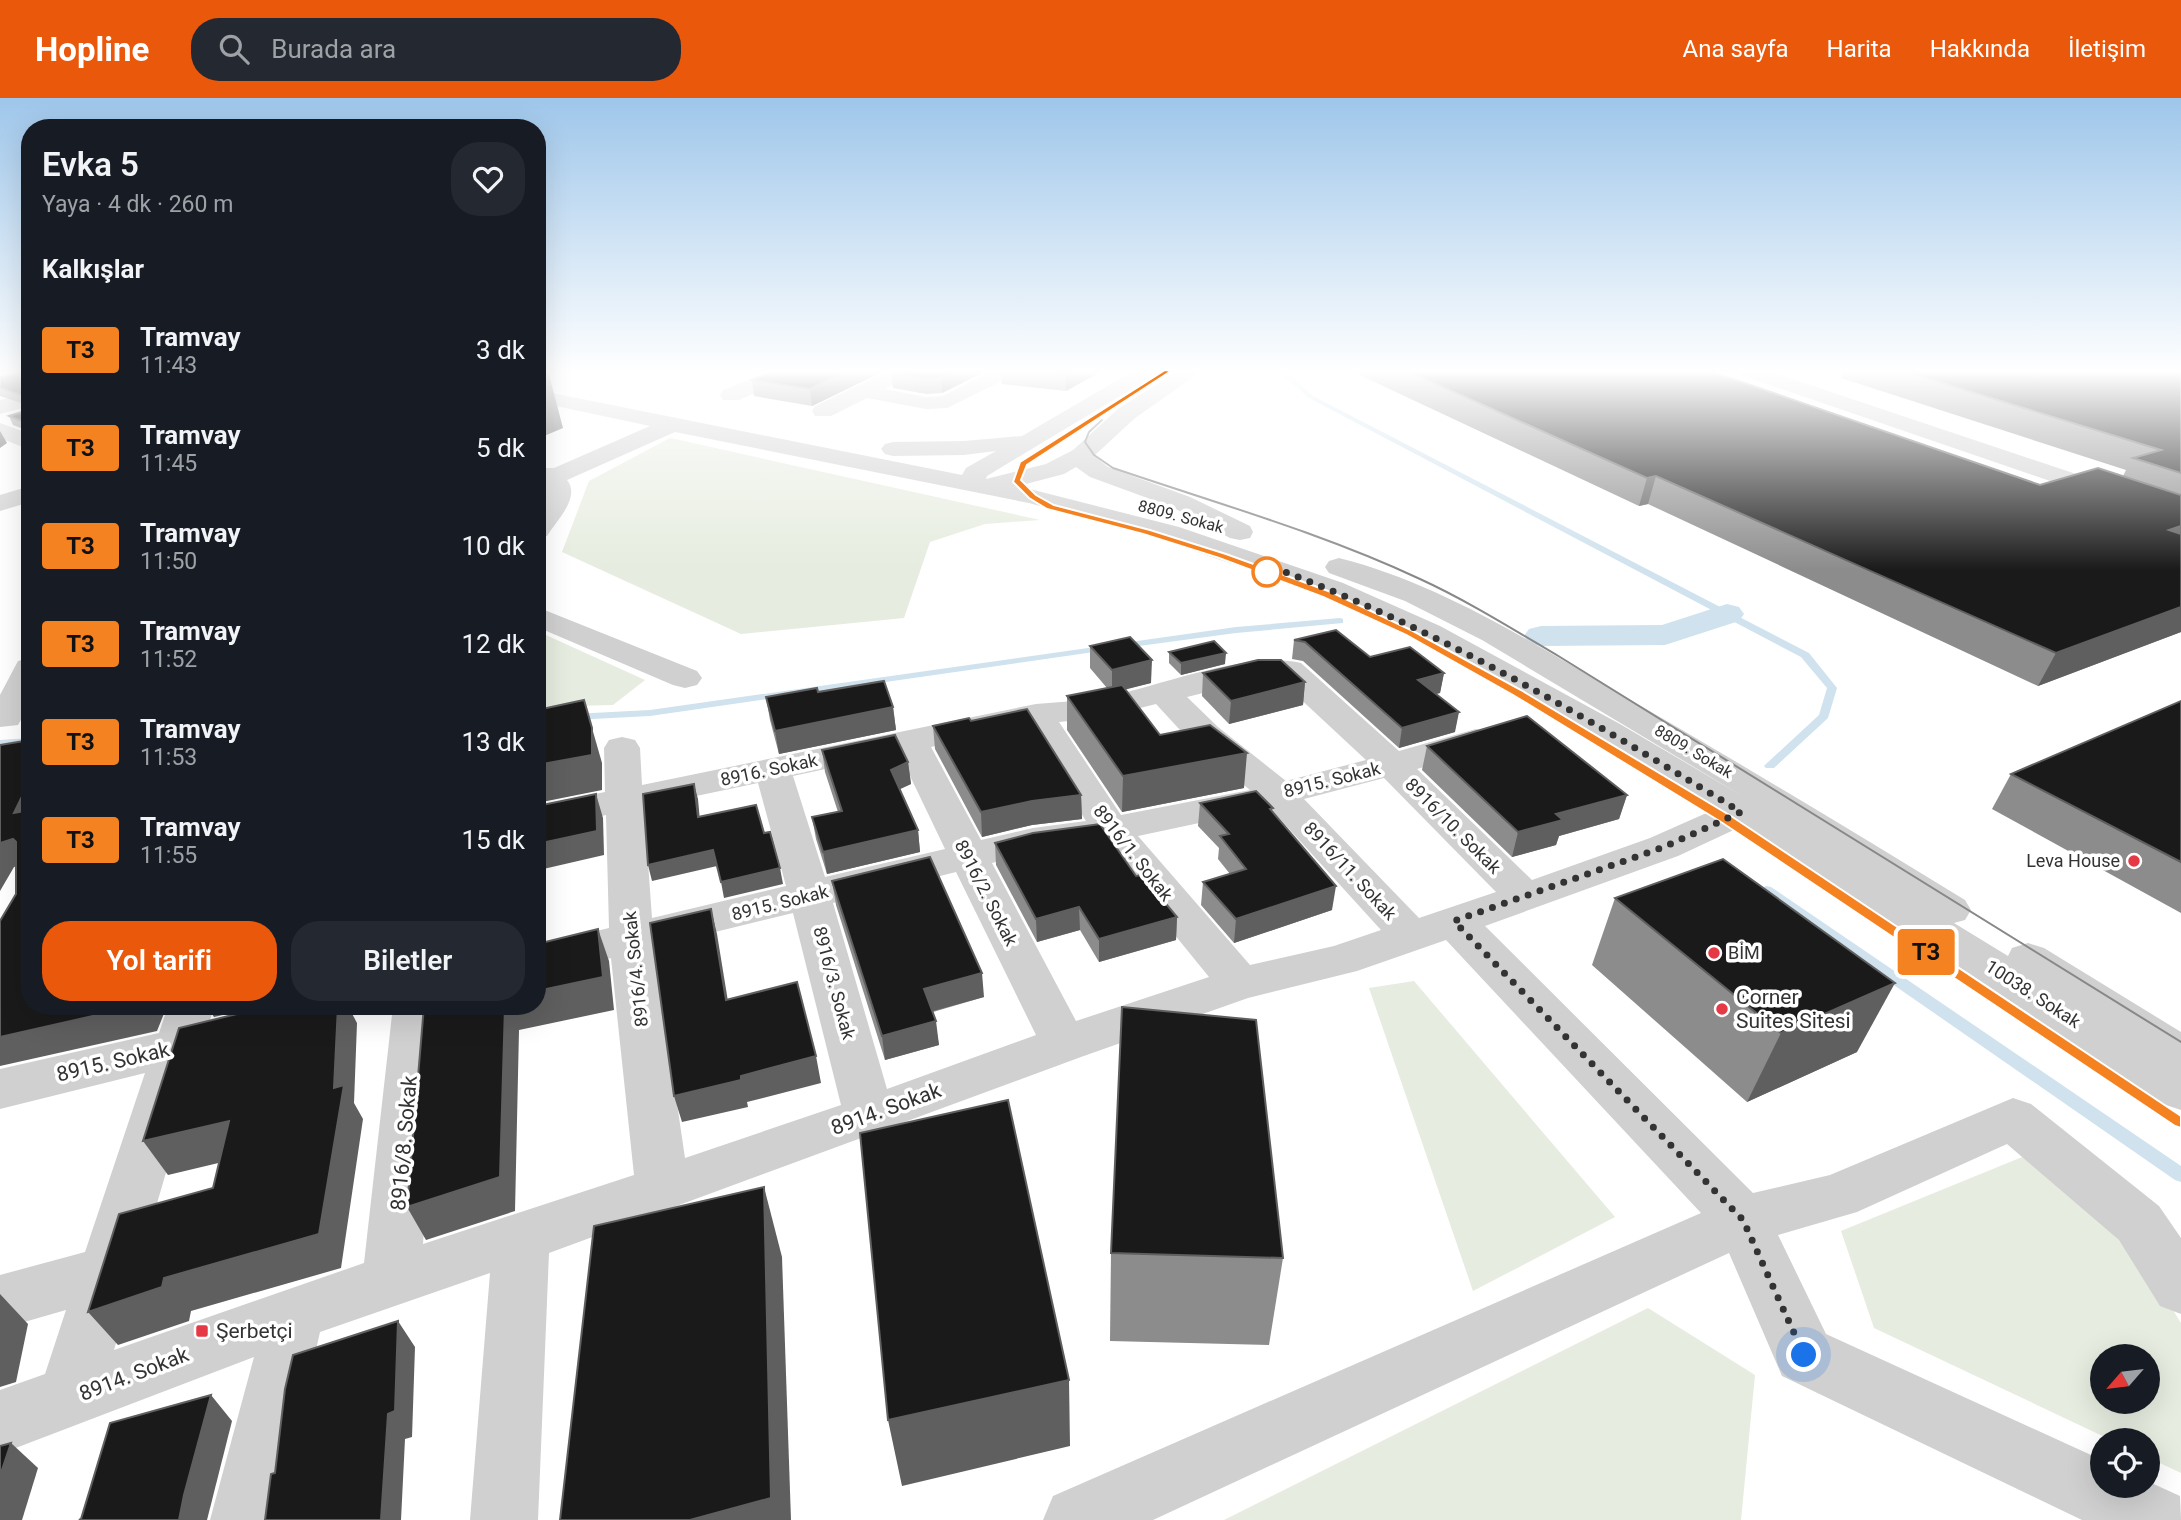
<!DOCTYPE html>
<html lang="tr">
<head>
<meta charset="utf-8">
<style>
	body { margin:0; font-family:Roboto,sans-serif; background:#242831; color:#f1f3f6; height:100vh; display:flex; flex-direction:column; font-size:26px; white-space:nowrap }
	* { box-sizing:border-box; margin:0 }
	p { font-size:23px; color:#9ea1a6 }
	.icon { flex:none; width:38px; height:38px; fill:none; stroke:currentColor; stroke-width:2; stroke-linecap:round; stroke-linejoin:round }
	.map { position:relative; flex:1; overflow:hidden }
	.panel { position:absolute; left:21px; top:21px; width:525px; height:896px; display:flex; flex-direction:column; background:#171b24; border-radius:28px; box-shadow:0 7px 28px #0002 }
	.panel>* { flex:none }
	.badge { padding:0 14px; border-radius:5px; font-size:24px; line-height:46px }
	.needle { width:46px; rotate:242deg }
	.buttons { position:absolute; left:2090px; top:1246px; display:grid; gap:14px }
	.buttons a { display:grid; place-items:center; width:70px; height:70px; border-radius:50%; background:#171b24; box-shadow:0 7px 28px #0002; font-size:35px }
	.you { position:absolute; width:35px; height:35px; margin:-18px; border:5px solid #fff; border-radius:50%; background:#1a73e8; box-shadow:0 0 0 10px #1a73e833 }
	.map>.badge { position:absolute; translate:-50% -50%; box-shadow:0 0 0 4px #fff }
	h2 { padding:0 21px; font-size:26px; line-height:63px }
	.round { display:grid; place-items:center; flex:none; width:74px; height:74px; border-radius:28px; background:#242831 }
	.headline { display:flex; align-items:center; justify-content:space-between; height:119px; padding:0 21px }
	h1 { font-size:33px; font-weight:600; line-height:52px }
	.button { display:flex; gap:14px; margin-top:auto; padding:14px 21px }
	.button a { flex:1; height:80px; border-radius:28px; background:#ea580c; color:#fff; font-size:28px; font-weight:600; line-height:80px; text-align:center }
	.button a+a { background:#242831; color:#f1f3f6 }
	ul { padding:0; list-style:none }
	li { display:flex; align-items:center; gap:21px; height:98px; padding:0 21px }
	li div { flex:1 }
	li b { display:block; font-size:26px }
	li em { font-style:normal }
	li .badge { min-width:77px; font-weight:700; text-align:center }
	header { display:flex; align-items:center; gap:42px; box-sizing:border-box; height:98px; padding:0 35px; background:#ea580c; color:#fff }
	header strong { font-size:33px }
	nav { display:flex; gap:38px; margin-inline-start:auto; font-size:24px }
	.search { width:490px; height:63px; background:#242831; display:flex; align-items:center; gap:18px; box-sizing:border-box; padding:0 24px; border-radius:28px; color:#9ea1a6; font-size:26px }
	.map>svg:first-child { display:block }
	.green { fill:#e6ecdf; fill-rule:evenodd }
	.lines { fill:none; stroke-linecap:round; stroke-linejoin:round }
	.stream { fill:#cfe2ee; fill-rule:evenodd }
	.canal { fill:#cfe2ee; fill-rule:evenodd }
	.minor { fill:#d0d0d0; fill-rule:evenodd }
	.tram { stroke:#888; stroke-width:2 }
	.wall { fill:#8c8c8c }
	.shaded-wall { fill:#5f5f5f }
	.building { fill:#1a1a1a; stroke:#5f5f5f; stroke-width:2 }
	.line { fill:#f58220; stroke:#fff; stroke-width:2 }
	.walk { stroke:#333; stroke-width:7; stroke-dasharray:0 12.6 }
	.stop-dot { fill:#fff; stroke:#f58220; stroke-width:3.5 }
	.poi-dot { fill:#e63946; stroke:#fff; stroke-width:2.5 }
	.labels { text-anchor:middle; stroke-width:7; stroke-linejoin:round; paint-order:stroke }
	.far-street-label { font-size:16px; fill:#333; stroke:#fff }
	.street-label { font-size:18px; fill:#333; stroke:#fff }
	.poi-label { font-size:18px; fill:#333; stroke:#fff; text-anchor:end }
	.near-poi-label { font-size:21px; fill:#333; stroke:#fff; text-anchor:start }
	.near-street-label { font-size:21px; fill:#333; stroke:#fff }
</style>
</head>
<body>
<header>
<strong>Hopline</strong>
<div class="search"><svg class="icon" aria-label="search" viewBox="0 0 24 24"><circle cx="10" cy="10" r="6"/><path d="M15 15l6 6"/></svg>Burada ara</div>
<nav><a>Ana sayfa</a><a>Harita</a><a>Hakkında</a><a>İletişim</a></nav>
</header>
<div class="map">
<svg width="2181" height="1422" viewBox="0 0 2181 1422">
	<rect width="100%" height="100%" fill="#fff"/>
	<!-- green -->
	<g class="green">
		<polygon points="670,340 1040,422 985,426 930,444 904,520 741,536 562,454 589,383"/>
		<polygon points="537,533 645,582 613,607 537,609"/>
		<polygon points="1414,883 1615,1119 1473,1193 1369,890"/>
		<path d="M2032,1055C2088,1108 2141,1158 2181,1225V1375L2147,1359V1342H2111L1874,1230L1841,1133ZM2102,1258H2147V1304H2102Z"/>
		<polygon points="1648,1210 1755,1277 1741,1422 1224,1422"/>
	</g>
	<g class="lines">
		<!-- stream -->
		<g class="stream">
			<polygon points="1278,273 1285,273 1313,298 1809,555 1837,590 1828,620 1774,670 1766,670 1764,668 1766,666 1819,617 1827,590 1801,559 1309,300"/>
			<polygon points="1340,520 1343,521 1343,525 1236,535 1094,554 650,618 573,622 567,619 573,616 650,612 1236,529"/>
			<polygon points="30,640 30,646 0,648 0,642"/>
			<polygon points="1766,788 1771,789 2181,1068 2181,1084 2175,1082 1761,795 1759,792"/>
		</g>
		<!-- canal -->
		<polygon class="canal" points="1727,506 1739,509 1744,516 1739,523 1665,547 1541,548 1529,545 1524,538 1529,531 1541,528 1662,527"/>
		<!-- minor -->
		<g class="minor">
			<polygon points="771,273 799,273 796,277 739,302 723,302 720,297 723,292"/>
			<polygon points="889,273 915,273 912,277 885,291 926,299 943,298 991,273 1017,273 1014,277 947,310 926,311 867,300 831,318 815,318 812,313 815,308"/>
			<path d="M1133,273H1158L1155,277L987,378L986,381L1046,366L1073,352L1119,310L1178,273H1202L1135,320L1094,358L1108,369L1190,399L1250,428L1253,434L1250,440L1240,442L1230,440L1172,409L1090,379L1076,369L1064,376L1018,388L1179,429L1343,485L1440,528L1620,626L1744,699L1482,542L1405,503L1329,475L1325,469L1329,463L1339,460C1438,485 1528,542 1615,593C1733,661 1849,731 1965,802L1971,812L1965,822L1954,825L2008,858L2012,850L2028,845L2044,850L2181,934V1012L2163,1006L1970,876L1738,730L1678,758L1485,828L1753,1095L1830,1077L2013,1000L2031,1006L2159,1108L2181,1140V1216L2160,1208L2119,1142L2007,1046L1857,1114L1778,1137L1826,1236L2102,1362V1388H2147V1383L2180,1398L2181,1422H2082L1782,1278L1729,1155L1153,1422H1043L1053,1398L1701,1115L1446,842L1357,873L1248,900L1081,959L549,1155L538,1422H470L490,1175L320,1234L278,1422H210L254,1259L0,1356V1292L45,1276L66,1212L0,1231V1177L85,1154L145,975L0,1011V971L159,935L168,908H214L208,929L214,931L221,944L214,957L199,962L114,1252L364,1165L393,908H439L423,1146L634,1077L611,860L537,879V847L609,830L606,717L537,732V708L605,694L604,650L609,642L622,639L635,642L640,650L642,687L1036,606C1057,604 1079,603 1100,600C1157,590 1246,552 1301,565L1399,653L1476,631L1489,634L1494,642L1489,650L1417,671L1532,782L1650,740L1711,713L1596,640L1418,542L1323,497L1159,441L1029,405L675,334L567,382C581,399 557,422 547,438L537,440V413L546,400V390L537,384V370H554L650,328L537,304V292L962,377L966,370L996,353L964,357L893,358L885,356L881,351L885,346L893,344L964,343L1022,338ZM1256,582H1280L1366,662L1286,683L1218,629L1187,599ZM1156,606L1192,645L1250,692L1121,717L1059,624L1100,620ZM1027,628L1086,723L1033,730L981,742L931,649ZM899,655L945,751L825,779L793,678ZM1384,680L1496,794L1419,820L1304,701ZM758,685L786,788L652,820L644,709ZM1270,710L1381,832L1334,848L1250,867L1138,738ZM1100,745L1209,879L1076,923L992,765L1033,754ZM956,774L1036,937L887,991L833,805ZM793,815L841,1007L685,1060L654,849Z"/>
			<polygon points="1738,273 1768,273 2181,411 2181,428 1741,277"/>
			<polygon points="30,295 30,308 0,316 0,302"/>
			<polygon points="0,325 30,336 30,352 0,340"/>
			<polygon points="30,388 30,404 0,413 0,397"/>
			<polygon points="537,509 697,573 702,580 697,587 685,590 673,587 537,529"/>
			<polygon points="30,560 30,606 18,627 0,629 0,597 18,563"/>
		</g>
		<!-- tram -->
		<g class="tram">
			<polyline points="1167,273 1023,366 1016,382 1032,398 1050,409 1146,434 1223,458 1327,496 1409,535 1517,595 1726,721 2181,1023"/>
			<path d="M1102,322L1089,334L1085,344L1094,357L1113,370C1216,405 1322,435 1420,481C1468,503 1514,532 1560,559L2181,944"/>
		</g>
	</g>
	<!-- wall -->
	<g class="wall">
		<polygon points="30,273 30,308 0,298 0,279"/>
		<polygon points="738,273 764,273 755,276"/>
		<polygon points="884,273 812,308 754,298 752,282"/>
		<polygon points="986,273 942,295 926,296 893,290 891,274"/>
		<polygon points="1001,273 1102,273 1066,293 1002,286"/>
		<polygon points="1351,273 1710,273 2040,387 2123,378 2126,372 1841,280 1843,273 2181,273 2181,534 2038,588 1648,406 1639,408"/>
		<polygon points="25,313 30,322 26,332 13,327 9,318"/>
		<polygon points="1336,532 1370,559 1444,575 1440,595 1436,596 1455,634 1399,650 1303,563 1292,561 1294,542"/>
		<polygon points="1090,548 1151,585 1125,591 1160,637 1244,690 1122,714 1067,632 1067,598 1107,590 1090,570"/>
		<polygon points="1169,554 1225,566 1181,577 1169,565"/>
		<polygon points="1203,575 1305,584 1303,607 1229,626 1202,598"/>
		<polygon points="818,594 893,609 896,632 779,656 770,622 766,599"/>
		<polygon points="2181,603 2181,815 1992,711 2011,676"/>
		<polygon points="971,623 1081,697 1082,721 1032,727 982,739 935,651 933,628"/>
		<polygon points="1427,648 1627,697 1619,721 1559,738 1556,747 1512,759 1422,672"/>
		<polygon points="822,652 908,664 911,686 899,691 918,732 920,754 827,776 816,741 812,719 838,714 825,674"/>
		<polygon points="1200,705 1272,714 1332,812 1234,845 1201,807 1203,784 1230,776 1218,761 1219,750 1198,728"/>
		<polygon points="995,745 1136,778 1177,819 1176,842 1099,864 1080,832 1037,844 996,767"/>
		<polygon points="832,783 984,899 933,914 939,947 885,962 836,807"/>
		<polygon points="1615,800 1857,954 1747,1004 1592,867"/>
		<polygon points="1111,1155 1283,1160 1269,1247 1110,1243"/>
	</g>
	<!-- shaded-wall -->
	<g class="shaded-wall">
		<polygon points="548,273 563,330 537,341 537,277"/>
		<polygon points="755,273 764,273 755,276"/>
		<polygon points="849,273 884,273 812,308 810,291"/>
		<polygon points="954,273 986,273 942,295 941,279"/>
		<polygon points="1074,273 1102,273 1066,293 1066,277"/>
		<polygon points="28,318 30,322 30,329 26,332 21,323"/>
		<polygon points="0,333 7,345 0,350"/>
		<polygon points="1656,378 1648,406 1639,408 1647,380"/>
		<polygon points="2181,428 2181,452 2169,432"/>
		<polygon points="2181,509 2181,534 2038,588 2056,555"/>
		<polygon points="1226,555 1225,566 1181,577 1181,565"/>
		<polygon points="1152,562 1151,585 1112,595 1112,572"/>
		<polygon points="1444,575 1440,595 1414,601 1418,582"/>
		<polygon points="1305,584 1303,607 1229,626 1231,603"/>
		<polygon points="584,602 602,665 602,692 537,705 537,667"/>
		<polygon points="893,609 896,632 779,656 775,633"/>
		<polygon points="1459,614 1455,634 1399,650 1402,630"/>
		<polygon points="1247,655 1244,690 1122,714 1123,678"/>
		<polygon points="908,664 911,686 894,694 891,672"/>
		<polygon points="30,682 29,738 14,715"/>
		<polygon points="694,686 698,701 701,734 698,719"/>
		<polygon points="596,696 603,720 604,757 539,772 537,769 537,746"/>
		<polygon points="1081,697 1082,721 1032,727 982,739 981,714 1032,703"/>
		<polygon points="1627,697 1619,721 1559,738 1556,747 1512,759 1518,734 1556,716"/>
		<polygon points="918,732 920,754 827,776 823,754"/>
		<polygon points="13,741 29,765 14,769 0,793 0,745"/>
		<polygon points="713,752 717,768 652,783 648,767"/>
		<polygon points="780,770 783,786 724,800 721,784"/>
		<polygon points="1336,788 1332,812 1234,845 1236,821"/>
		<polygon points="1079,809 1080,832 1037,844 1036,821"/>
		<polygon points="711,811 717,836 732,928 726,902"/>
		<polygon points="1177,819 1176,842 1099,864 1099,841"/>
		<polygon points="598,831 609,863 614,912 519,932 515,1113 426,1142 407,1109 505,908 537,908 537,893"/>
		<polygon points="982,875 984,899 926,915 924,891"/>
		<polygon points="1895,885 1857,954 1747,1004 1781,935"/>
		<polygon points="137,908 167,908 157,933 0,968 0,939"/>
		<polygon points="207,908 261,908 214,919"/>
		<polygon points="338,908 348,908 357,925 354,1005 363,1021 341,1170 191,1213 189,1223 118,1247 88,1214 164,1180 334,990"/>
		<polygon points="936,923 939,947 885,962 882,938"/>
		<polygon points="816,958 821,985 747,1004 748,1009 682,1024 674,998 741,978"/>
		<polygon points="229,1023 252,1057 168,1077 143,1043"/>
		<polygon points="764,1089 782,1159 791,1422 690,1422"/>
		<polygon points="0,1196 28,1226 16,1284 0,1289"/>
		<polygon points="398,1223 415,1249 412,1339 405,1341 401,1422 381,1422 388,1316"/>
		<polygon points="1069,1282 1070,1348 902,1388 888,1322"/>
		<polygon points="211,1297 232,1323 207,1422 179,1422 184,1397"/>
		<polygon points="11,1345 38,1370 22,1422 0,1422 0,1378"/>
	</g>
	<!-- building -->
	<g class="building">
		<polygon points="24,273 30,273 30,300 0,290 0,279"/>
		<polygon points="537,273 548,273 537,277"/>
		<polygon points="773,273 849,273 810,291 752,282"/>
		<polygon points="893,273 954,273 941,279 925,280 891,274"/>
		<polygon points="1028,273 1074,273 1066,277"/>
		<polygon points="1407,273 1710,273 2040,387 2098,370 2181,397 2181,428 2169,432 2181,436 2181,509 2056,555 1656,378 1647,380"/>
		<polygon points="1903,273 2181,273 2181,375 2133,360 2161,352"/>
		<polygon points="25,313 28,318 21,323 9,318"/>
		<polygon points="1336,532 1370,559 1410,549 1444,575 1418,582 1459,614 1402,630 1305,544 1294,542"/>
		<polygon points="1130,539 1152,562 1112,572 1090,548"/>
		<polygon points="1214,543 1226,555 1181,565 1169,554"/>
		<polygon points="1258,562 1281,562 1305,584 1231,603 1203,575"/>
		<polygon points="884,583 893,609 775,633 766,599 817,590 818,594"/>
		<polygon points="1122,587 1160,637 1210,627 1247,655 1123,678 1067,598"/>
		<polygon points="584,602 592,630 592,657 537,667 537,612"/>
		<polygon points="2181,603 2181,764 2011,676"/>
		<polygon points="1027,611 1081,697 1032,703 981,714 933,628 969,620 971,623"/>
		<polygon points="1527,618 1627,697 1556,716 1563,722 1518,734 1427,648"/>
		<polygon points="895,637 908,664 891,672 918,732 823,754 812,719 842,713 822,652"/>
		<polygon points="30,642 30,682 14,715 30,712 30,908 137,908 0,939 0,823 16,796 16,744 13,741 0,745 0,647"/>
		<polygon points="694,686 698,719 756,707 764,735 770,734 780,770 721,784 713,752 648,767 643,696"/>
		<polygon points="1256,693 1273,710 1270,711 1336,788 1236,821 1203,784 1246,771 1220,738 1229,736 1200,705"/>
		<polygon points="596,696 597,733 537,746 537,708"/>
		<polygon points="1100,726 1136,778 1142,777 1177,819 1099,841 1079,809 1036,821 995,745 1033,735"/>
		<polygon points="930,759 982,875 924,891 936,923 882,938 832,783"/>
		<polygon points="1723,761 1895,885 1781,935 1615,800"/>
		<polygon points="711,811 726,902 797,884 816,958 741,978 741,982 674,998 650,825"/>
		<polygon points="598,831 603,879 537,893 537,846"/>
		<polygon points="270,908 338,908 334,990 344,987 319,1136 164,1180 162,1189 88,1214 119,1116 213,1090 229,1023 143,1043 179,930"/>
		<polygon points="424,908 505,908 500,1079 407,1109"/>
		<polygon points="1122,909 1256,922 1283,1160 1111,1155"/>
		<polygon points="1008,1002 1069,1282 888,1322 860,1035"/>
		<polygon points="764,1089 771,1400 690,1422 560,1422 594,1128"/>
		<polygon points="398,1223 395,1313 388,1316 381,1422 265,1422 271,1376 275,1375 285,1291 293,1257"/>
		<polygon points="211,1297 184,1397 179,1422 79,1422 81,1421 110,1325"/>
		<polygon points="11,1345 0,1378 0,1348"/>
	</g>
	<!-- sky -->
	<linearGradient id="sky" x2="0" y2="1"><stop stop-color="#9ec6ea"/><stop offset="0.58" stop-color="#fff"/><stop offset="1" stop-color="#fff" stop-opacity="0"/></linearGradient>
	<rect width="2181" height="472" fill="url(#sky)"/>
	<!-- line -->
	<polygon class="line" points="1165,272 1171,273 1027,367 1021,382 1036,397 1054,407 1150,432 1226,456 1331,494 1413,533 1521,592 1731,718 2181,1018 2181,1030 2175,1028 1721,724 1513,597 1406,537 1323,499 1219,460 1143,436 1047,411 1029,400 1013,384 1020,364"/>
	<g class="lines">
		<!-- walk -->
		<path class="walk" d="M1267,474L1261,465C1434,528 1584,618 1741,714L1664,749L1454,823L1743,1122L1804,1257"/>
	</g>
	<!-- markers -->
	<circle class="stop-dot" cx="1267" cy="474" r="14"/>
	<g class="poi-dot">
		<circle cx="2134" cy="763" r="7"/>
		<circle cx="1714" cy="855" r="7"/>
		<circle cx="1722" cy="911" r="7"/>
		<rect x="195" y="1226" width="14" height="14" rx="3.5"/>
	</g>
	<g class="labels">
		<!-- far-street labels -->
		<g class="far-street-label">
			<text transform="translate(1181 418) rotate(15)" y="6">8809. Sokak</text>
			<text transform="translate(1694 653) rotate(31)" y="6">8809. Sokak</text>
		</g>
		<!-- street labels -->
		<g class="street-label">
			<text transform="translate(769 672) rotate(-12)" y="6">8916. Sokak</text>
			<text transform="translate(1332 682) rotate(-14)" y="6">8915. Sokak</text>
			<text transform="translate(1453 728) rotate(45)" y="6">8916/10. Sokak</text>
			<text transform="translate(1133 755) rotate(52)" y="6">8916/1. Sokak</text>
			<text transform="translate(1350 773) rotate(47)" y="6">8916/11. Sokak</text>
			<text transform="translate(986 795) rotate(63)" y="6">8916/2. Sokak</text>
			<text transform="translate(780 805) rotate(-14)" y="6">8915. Sokak</text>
			<text transform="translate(636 871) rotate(-96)" y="6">8916/4. Sokak</text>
			<text transform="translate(834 885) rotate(75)" y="6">8916/3. Sokak</text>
			<text transform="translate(2033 896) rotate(33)" y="6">10038. Sokak</text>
		</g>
		<!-- poi labels -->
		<g class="poi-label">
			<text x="2120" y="769">Leva House</text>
			<text x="1728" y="861" text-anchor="start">BİM</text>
		</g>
		<!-- near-poi labels -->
		<g class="near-poi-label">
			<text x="1736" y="906">Corner<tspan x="1736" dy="24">Suites Sitesi</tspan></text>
			<text x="216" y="1240">Şerbetçi</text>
		</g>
		<!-- near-street labels -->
		<g class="near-street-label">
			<text transform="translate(113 964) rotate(-13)" y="7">8915. Sokak</text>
			<text transform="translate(886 1011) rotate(-20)" y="7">8914. Sokak</text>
			<text transform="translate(404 1045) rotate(-85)" y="7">8916/8. Sokak</text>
			<text transform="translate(134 1276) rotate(-21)" y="7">8914. Sokak</text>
		</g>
	</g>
</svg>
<div class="buttons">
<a><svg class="needle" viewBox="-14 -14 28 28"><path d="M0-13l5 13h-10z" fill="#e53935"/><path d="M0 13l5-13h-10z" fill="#9ea1a6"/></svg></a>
<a><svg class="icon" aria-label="locate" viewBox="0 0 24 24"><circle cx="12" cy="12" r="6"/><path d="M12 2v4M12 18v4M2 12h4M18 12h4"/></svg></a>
</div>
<div class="you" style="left:1804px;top:1257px"></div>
<b class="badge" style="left:1926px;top:854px;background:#f58220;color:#111">T3</b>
<section class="panel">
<div class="headline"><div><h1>Evka 5</h1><p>Yaya · 4 dk · 260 m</p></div><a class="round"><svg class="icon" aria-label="heart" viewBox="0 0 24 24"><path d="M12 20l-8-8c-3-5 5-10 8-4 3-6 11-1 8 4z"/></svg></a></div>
<h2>Kalkışlar</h2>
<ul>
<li><span class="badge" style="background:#f58220;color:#111">T3</span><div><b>Tramvay</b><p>11:43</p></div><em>3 dk</em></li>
<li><span class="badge" style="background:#f58220;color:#111">T3</span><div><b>Tramvay</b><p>11:45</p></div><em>5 dk</em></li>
<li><span class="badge" style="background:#f58220;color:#111">T3</span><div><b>Tramvay</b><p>11:50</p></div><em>10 dk</em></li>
<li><span class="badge" style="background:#f58220;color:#111">T3</span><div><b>Tramvay</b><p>11:52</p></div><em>12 dk</em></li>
<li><span class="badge" style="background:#f58220;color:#111">T3</span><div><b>Tramvay</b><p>11:53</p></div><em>13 dk</em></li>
<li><span class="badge" style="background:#f58220;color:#111">T3</span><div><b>Tramvay</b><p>11:55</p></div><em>15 dk</em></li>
</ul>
<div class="button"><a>Yol tarifi</a><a>Biletler</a></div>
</section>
</div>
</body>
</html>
